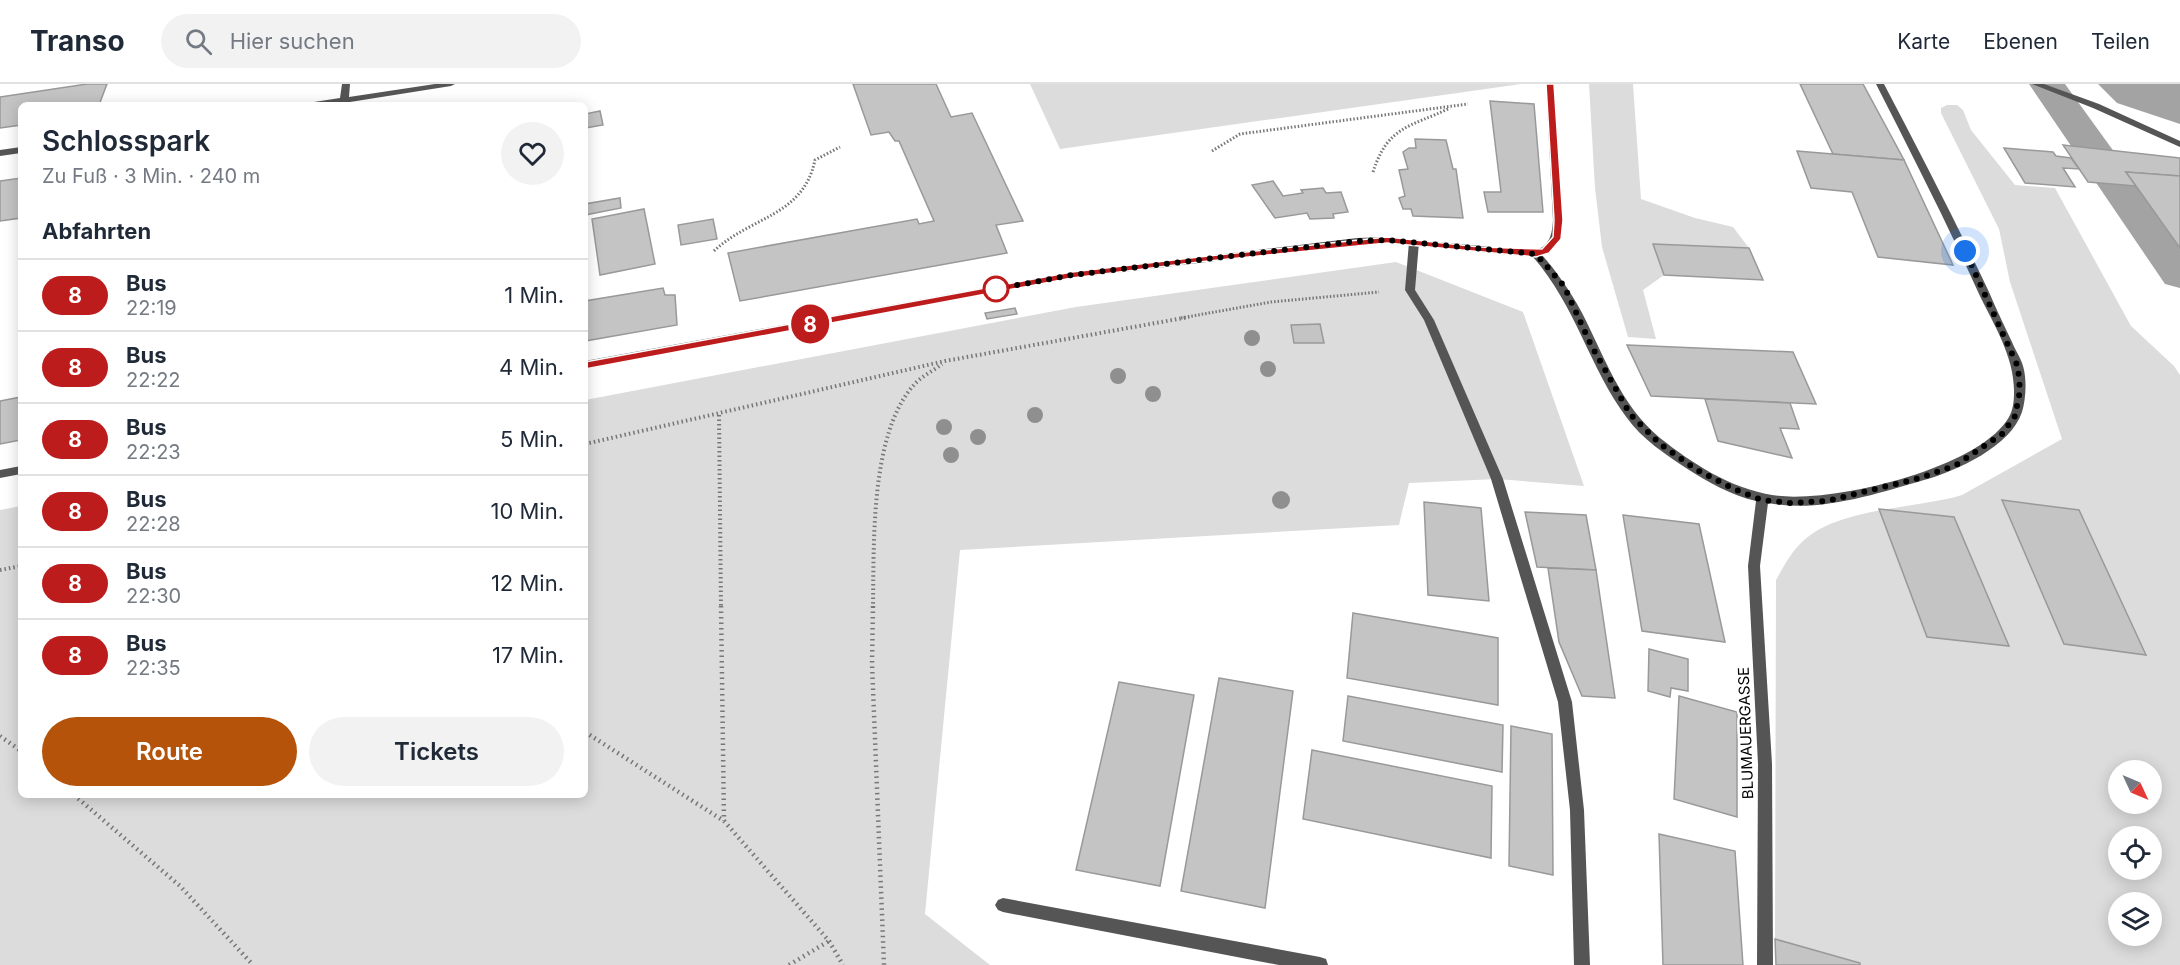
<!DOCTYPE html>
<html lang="de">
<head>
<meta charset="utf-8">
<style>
	body { margin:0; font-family:Inter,sans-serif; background:#f2f2f3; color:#1f2937; height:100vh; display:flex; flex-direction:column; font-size:22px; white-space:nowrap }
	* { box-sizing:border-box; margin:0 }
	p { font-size:20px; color:#747a83 }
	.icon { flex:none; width:33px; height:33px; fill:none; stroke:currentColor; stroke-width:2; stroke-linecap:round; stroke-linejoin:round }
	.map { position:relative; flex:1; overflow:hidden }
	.drawer { position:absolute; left:18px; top:18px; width:570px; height:696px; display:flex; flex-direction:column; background:#fff; border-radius:9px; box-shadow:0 3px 15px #0003 }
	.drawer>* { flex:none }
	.badge { padding:0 12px; border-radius:20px; font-size:21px; line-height:39px }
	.needle { width:39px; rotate:134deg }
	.fabs { position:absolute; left:2108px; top:676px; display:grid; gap:12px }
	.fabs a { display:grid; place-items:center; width:54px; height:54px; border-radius:50%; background:#fff; box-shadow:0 3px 15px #0003; font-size:30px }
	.you { position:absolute; width:30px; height:30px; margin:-15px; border:4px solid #fff; border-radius:50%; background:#1a73e8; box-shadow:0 0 0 9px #1a73e833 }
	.map>.badge { position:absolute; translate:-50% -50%; box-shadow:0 0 0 3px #fff }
	h2 { padding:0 24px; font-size:22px; line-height:54px }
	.round { display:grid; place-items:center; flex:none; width:63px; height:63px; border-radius:32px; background:#f2f2f3 }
	.head { display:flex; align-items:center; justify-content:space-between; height:102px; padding:0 24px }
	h1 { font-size:28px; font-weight:600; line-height:45px }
	.primary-button { display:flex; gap:12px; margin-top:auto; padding:12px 24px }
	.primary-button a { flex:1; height:69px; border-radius:36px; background:#b45309; color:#fff; font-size:24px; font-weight:600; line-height:69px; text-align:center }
	.primary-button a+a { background:#f2f2f3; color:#1f2937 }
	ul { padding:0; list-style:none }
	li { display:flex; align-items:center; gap:18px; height:72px; padding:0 24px; border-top:2px solid #e0e1e3 }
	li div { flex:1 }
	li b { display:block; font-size:22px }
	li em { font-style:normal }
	li .badge { min-width:66px; font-weight:700; text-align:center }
	header { display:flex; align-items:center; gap:36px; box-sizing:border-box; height:84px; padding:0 30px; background:#fff; border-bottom:2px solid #e0e1e3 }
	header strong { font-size:28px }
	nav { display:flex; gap:33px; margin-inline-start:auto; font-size:21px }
	.search { width:420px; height:54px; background:#f2f2f3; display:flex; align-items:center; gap:15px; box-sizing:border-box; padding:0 21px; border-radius:33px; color:#747a83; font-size:22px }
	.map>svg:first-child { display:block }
	.green { fill:#dcdcdc; fill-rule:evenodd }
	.water { fill:#a3a3a3 }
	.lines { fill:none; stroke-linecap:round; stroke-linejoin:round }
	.canal { fill:#a3a3a3; fill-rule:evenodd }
	.building { fill:#c4c4c4; stroke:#999; stroke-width:1.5 }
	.path-far2 { stroke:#777; stroke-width:3; stroke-dasharray:1.5 2; stroke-linecap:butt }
	.path-far1 { stroke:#777; stroke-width:4; stroke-dasharray:1.5 3; stroke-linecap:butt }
	.path { stroke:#777; stroke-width:4.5; stroke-dasharray:1.5 4; stroke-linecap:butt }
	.lane { fill:#555; fill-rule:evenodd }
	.street { fill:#555; fill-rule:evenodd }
	.tree { fill:#8f8f8f }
	.line { fill:#bd1c1d; stroke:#fff; stroke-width:1.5 }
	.walk { stroke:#000; stroke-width:6; stroke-dasharray:0 10.8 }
	.stop-dot { fill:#fff; stroke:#bd1c1d; stroke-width:3 }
	.labels { text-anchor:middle; stroke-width:5; stroke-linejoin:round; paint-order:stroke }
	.street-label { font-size:15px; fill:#000; stroke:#fff }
</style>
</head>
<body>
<header>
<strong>Transo</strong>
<div class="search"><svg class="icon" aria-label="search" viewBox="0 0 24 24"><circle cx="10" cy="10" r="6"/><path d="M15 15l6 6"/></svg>Hier suchen</div>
<nav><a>Karte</a><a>Ebenen</a><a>Teilen</a></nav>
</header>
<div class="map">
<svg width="2180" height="881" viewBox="0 0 2180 881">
	<rect width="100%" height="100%" fill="#fff"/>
	<!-- green -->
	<g class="green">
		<polygon points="1030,0 1521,0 1060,65"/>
		<polygon points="1589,0 1633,0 1641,115 1695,134 1733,143 1749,164 1654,160 1664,191 1643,206 1656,255 1628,253 1602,163 1595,104"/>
		<path d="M1947,21H1957L1963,26L1971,46L2015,101L2055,104L2131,242L2174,282L2180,291V881H1860V879L1775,855L1776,496C1784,482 1791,468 1803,457C1840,423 1916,425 1962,411L2062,355L2010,198L1999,145L1941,29V24ZM2118,687H2151V720H2118ZM2118,753H2151V786H2118ZM2118,819H2151V852H2118Z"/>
		<polygon points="1396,178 1523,228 1584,402 1497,395 1409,399 1399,441 960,466 925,830 990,881 0,881 0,426 21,422 21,711 585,711 585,316 1076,223"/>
	</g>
	<!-- water -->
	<polygon class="water" points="2098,0 2180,0 2180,40 2117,19"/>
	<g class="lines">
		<!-- canal -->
		<polygon class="canal" points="2029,0 2065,0 2180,159 2180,204 2165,200"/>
	</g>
	<!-- building -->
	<g class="building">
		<polygon points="87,0 107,0 99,21 21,21 21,41 0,44 0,13"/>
		<polygon points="853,0 936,0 951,33 972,29 1023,137 996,141 1007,169 740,217 728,169 917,135 919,140 934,137 899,57 895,57 889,48 871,51"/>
		<polygon points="1800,0 1863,0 1904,76 1833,70"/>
		<polygon points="1490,17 1534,20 1543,128 1488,128 1484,108 1501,108"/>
		<polygon points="600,27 603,41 585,44 585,30"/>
		<polygon points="1415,55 1446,56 1453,85 1456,85 1463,134 1413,132 1411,125 1403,125 1399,114 1405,112 1399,86 1408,85 1403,68 1409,64 1416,64"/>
		<polygon points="2063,61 2180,74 2180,92 2126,88 2136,102 2088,98"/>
		<polygon points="2004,64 2053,68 2056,72 2071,74 2079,85 2063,84 2075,103 2025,99"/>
		<polygon points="1797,67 1904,76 1953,181 1878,173 1852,108 1811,104"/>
		<polygon points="2126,88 2180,92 2180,164 2136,102"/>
		<polygon points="21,94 21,134 0,137 0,97"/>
		<polygon points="1273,97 1283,112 1303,109 1301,106 1323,104 1326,109 1341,108 1348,128 1333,130 1334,134 1310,135 1307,129 1275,134 1252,101"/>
		<polygon points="620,114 621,124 585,131 585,120"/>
		<polygon points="644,125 655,180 600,191 592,135"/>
		<polygon points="713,135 717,155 681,161 678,141"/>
		<polygon points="1653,160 1749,164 1763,196 1664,191"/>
		<polygon points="663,204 665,211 675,211 677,241 585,257 585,217"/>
		<polygon points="1015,224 1017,230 987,235 985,229"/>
		<polygon points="1320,240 1324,259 1294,259 1291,241"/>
		<polygon points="1627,261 1793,268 1816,320 1651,312"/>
		<polygon points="21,313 21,356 0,360 0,317"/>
		<polygon points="1705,315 1790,319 1799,345 1780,344 1792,374 1718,357"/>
		<polygon points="2002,416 2079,426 2146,571 2064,560"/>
		<polygon points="1424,418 1481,424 1489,517 1428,511"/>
		<polygon points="1879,425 1954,433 2009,562 1927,553"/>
		<polygon points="1525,428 1586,431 1596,486 1537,483"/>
		<polygon points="1623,431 1699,440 1725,558 1642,547"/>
		<polygon points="1548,484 1596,486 1615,614 1582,612 1559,558"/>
		<polygon points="1353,529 1498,554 1498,621 1347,594"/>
		<polygon points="1649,565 1688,575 1688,607 1671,604 1670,613 1648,607"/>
		<polygon points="1219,594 1293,607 1265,824 1181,807"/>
		<polygon points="1119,598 1194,611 1160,802 1076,786"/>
		<polygon points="1348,612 1503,641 1502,688 1343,657"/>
		<polygon points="1679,612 1737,628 1737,733 1674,715"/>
		<polygon points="1511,642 1552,650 1553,791 1509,782"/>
		<polygon points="1312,666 1492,702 1491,774 1303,735"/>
		<polygon points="1659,750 1735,767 1743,881 1663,881"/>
		<polygon points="1775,855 1860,879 1860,881 1776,881"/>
	</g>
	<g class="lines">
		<!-- path-far2 -->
		<g class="path-far2">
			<polyline points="1212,67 1240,50 1468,20"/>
			<path d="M1373,88C1388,41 1411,43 1450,24"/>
			<path d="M714,167C751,132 803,133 815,76L840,63"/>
			<polyline points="1181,234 1271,218 1379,208"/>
		</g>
		<!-- path-far1 -->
		<g class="path-far1">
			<polyline points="719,331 721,524"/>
			<polyline points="585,360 945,277 1189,233"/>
			<polyline points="0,486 21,482"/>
			<path d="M873,524C874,461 870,351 913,302C920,293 933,287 942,280"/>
		</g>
		<!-- path -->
		<g class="path">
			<polyline points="721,522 724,737"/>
			<polyline points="873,522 872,579 884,881"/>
			<polyline points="585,648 724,737 829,857 843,881"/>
			<polyline points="0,652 21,667"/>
			<polyline points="74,711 180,802 253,881"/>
			<polyline points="789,881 829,857"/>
		</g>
		<!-- lane -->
		<g class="lane">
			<polygon points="2032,0 2044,0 2099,20 2180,57 2180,63 2093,24"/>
			<polygon points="1414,155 1419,158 1415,206 1434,236 1503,395 1572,618 1584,726 1590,881 1574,881 1570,726 1558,618 1491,395 1424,236 1405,206 1409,158"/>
			<polygon points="1003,814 1320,873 1326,875 1328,881 1279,881 1003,828 998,826 995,821 998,816"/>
		</g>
		<!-- street -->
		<g class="street">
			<polygon points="342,0 350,0 349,13 435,0 455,0 451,2 331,21 310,21 314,18 340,14"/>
			<path d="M1546,0H1554L1563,136C1562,152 1558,165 1542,171C1557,188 1570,207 1581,227C1604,271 1620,321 1660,354C1693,380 1730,404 1772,411C1827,421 1980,385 2009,333C2013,326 2014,317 2014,309C2015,274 1994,241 1979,210C1947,139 1911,69 1876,0H1884C1920,69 1956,138 1989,208C1996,225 2004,241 2012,258C2015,266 2021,274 2023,282C2027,295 2026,315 2022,328C2011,362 1957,387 1924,396C1876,410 1819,429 1768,419L1760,482L1772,680L1773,881H1757L1758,680L1748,482L1756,417C1730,411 1708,398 1686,384C1665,370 1642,355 1627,334C1589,283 1576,222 1533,173L1387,159L1357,160L1072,194L585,285V277L1072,188L1357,154L1387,153L1535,167C1550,161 1552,151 1553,136Z"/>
			<polygon points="21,63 21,69 0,72 0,66"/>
			<polygon points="21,382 21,390 0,394 0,386"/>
		</g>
	</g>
	<!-- trees -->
	<g class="tree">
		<circle cx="1252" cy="254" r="8"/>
		<circle cx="1268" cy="285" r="8"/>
		<circle cx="1118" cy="292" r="8"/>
		<circle cx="1153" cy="310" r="8"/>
		<circle cx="1035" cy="331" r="8"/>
		<circle cx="944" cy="343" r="8"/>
		<circle cx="978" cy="353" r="8"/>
		<circle cx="951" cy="371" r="8"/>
		<circle cx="1281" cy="416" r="9"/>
	</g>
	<!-- line -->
	<polygon class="line" points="1546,0 1554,0 1563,136 1561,155 1549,169 1536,173 1387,159 1199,178 1072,194 585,285 580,282 585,278 1072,188 1199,173 1387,153 1480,163 1542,165 1553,153 1554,136"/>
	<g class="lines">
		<!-- walk -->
		<polyline class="walk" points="996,205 1072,191 1358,157 1387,156 1536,170 1564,202 1591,261 1630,330 1660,360 1697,386 1734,405 1762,416 1791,419 1827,417 1920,394 1956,381 2002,350 2015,332 2020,307 2018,283 1965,167"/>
	</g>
	<!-- markers -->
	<circle class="stop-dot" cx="996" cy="205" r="12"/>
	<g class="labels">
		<!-- street labels -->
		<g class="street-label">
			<text transform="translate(1746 649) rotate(-92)" y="5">BLUMAUERGASSE</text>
		</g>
	</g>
</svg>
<div class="fabs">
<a><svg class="needle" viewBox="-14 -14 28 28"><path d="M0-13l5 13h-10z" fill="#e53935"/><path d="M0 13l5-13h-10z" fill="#747a83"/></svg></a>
<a><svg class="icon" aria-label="locate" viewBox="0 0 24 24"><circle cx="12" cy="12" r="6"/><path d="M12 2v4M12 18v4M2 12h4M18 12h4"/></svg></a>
<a><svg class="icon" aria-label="layers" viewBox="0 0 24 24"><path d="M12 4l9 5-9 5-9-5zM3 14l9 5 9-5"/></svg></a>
</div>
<div class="you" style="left:1965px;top:167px"></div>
<b class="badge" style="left:810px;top:240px;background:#bd1c1d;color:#fff">8</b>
<section class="drawer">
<div class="head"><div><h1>Schlosspark</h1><p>Zu Fuß · 3 Min. · 240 m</p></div><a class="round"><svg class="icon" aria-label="heart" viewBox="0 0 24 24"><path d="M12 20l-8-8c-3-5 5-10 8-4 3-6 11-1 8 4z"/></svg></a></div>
<h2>Abfahrten</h2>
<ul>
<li><span class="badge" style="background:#bd1c1d;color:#fff">8</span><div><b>Bus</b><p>22:19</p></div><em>1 Min.</em></li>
<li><span class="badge" style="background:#bd1c1d;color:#fff">8</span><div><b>Bus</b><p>22:22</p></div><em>4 Min.</em></li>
<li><span class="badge" style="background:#bd1c1d;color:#fff">8</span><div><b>Bus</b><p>22:23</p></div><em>5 Min.</em></li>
<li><span class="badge" style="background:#bd1c1d;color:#fff">8</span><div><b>Bus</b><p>22:28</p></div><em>10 Min.</em></li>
<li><span class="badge" style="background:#bd1c1d;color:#fff">8</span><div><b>Bus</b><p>22:30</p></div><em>12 Min.</em></li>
<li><span class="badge" style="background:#bd1c1d;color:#fff">8</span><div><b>Bus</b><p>22:35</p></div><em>17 Min.</em></li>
</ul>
<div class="primary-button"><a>Route</a><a>Tickets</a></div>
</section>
</div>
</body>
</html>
